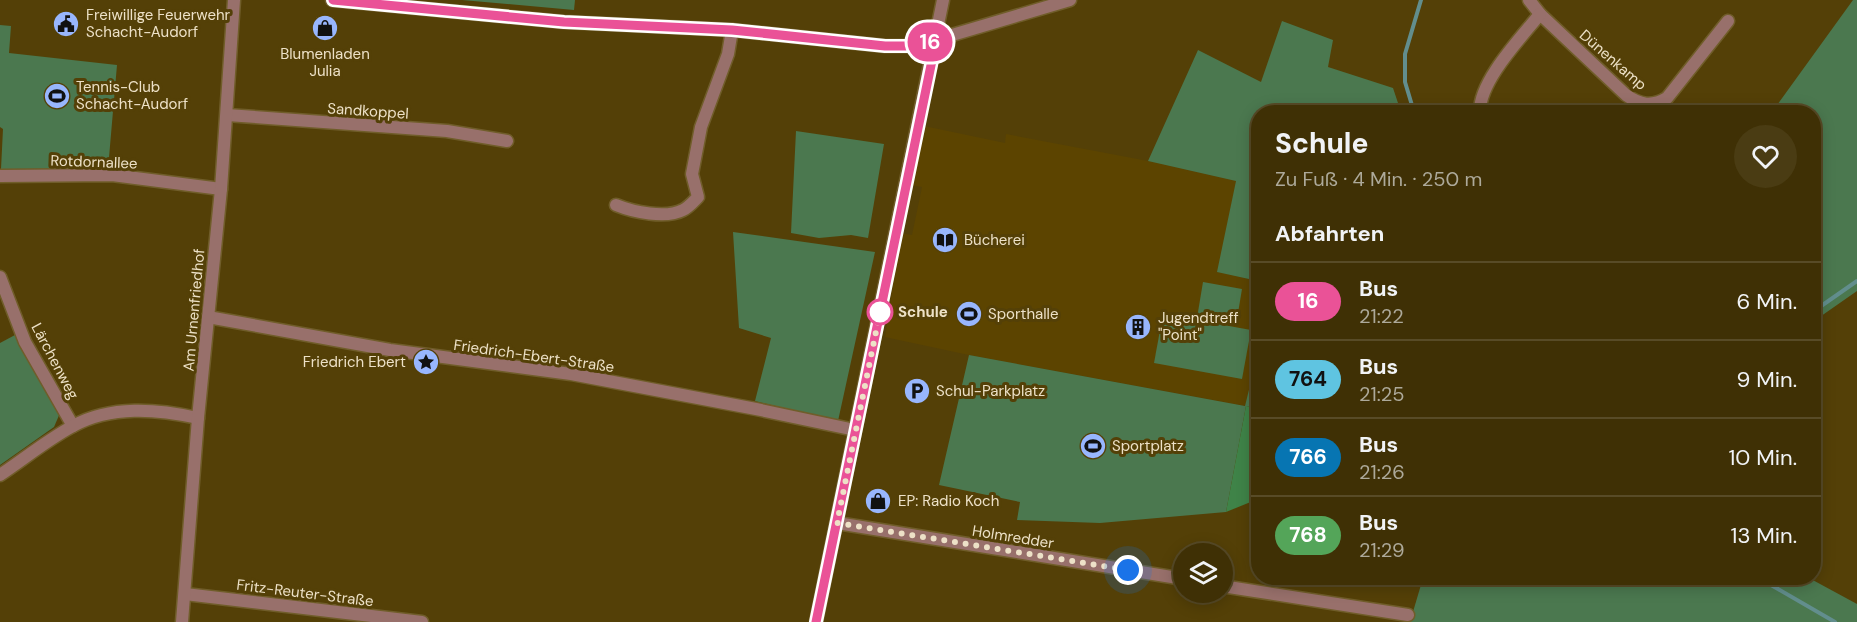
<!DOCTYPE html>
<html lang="de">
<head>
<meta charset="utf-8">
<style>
	body { margin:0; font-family:"DM Sans",sans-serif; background:#4a3c13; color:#f1f3f6; height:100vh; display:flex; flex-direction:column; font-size:22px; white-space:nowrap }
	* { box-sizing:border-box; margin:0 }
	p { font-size:20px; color:#ada99a }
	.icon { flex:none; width:33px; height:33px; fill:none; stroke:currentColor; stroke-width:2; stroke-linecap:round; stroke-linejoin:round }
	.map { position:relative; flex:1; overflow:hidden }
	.sheet { position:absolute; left:1251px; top:105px; width:570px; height:480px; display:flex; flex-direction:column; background:#3f3005; border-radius:24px; box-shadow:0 3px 15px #0003,0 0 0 2px #584b27 }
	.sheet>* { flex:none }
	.badge { padding:0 12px; border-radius:20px; font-size:21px; line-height:39px }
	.buttons { position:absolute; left:1173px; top:543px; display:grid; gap:12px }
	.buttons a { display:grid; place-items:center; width:60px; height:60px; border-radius:50%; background:#3f3005; box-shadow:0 3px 15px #0003,0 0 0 2px #584b27; font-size:30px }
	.you { position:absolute; width:30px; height:30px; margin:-15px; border:4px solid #fff; border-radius:50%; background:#1a73e8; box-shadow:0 0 0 9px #1a73e833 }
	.map>.badge { position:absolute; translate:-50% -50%; box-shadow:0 0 0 3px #fff }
	h2 { padding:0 24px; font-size:22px; line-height:54px }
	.round { display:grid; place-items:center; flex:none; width:63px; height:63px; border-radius:32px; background:#4a3c13 }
	.head { display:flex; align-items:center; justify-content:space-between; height:102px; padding:0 24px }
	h1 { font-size:28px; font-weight:800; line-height:45px }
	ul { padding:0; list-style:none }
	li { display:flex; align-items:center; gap:18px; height:78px; padding:0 24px; border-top:2px solid #584b27 }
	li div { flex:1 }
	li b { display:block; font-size:22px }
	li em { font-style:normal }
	li .badge { min-width:66px; font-weight:700; text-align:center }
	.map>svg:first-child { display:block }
	.built { fill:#5c4400 }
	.green { fill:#4b784f }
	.forest { fill:#3f8348 }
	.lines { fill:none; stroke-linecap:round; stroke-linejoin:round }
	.stream { stroke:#628e8d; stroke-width:4 }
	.minor-casing { stroke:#705d2a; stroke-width:15 }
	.minor { stroke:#98706b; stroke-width:12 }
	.line-casing { stroke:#fff; stroke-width:14 }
	.line { stroke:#ea5297; stroke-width:9 }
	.walk { stroke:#ede1c7; stroke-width:6; stroke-dasharray:0 10.8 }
	.stop-dot { fill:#fff; stroke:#ea5297; stroke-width:3 }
	.labels { text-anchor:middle; stroke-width:6; stroke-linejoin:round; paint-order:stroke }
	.poi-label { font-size:15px; fill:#ede1c7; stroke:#544007; text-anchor:start }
	.street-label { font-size:15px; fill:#ede1c7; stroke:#544007 }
	.stop-label { font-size:15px; font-weight:bold; fill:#ede1c7; stroke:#544007; text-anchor:start }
</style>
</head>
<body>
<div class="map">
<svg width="1857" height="622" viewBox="0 0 1857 622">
	<rect width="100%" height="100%" fill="#544007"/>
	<!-- built -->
	<polygon class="built" points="924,126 1005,143 1006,134 1148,161 1236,181 1218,272 1258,281 1258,353 1246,406 969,355 885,337 901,233 912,235 922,187 912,185"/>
	<!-- green -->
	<g class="green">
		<polygon points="462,0 575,0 574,10"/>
		<polygon points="1853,0 1857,0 1857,291 1814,321 1814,112 1772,112"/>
		<polygon points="1282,21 1333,40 1328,67 1393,88 1401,112 1258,112 1258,281 1217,272 1236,181 1148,161 1198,50 1261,82"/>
		<polygon points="0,25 11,26 9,53 117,65 108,169 1,169 3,129 0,127"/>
		<polygon points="796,131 884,144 868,238 851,235 819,238 791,233"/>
		<polygon points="733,232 875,252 838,421 755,401 771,338 739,328"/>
		<polygon points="1203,282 1242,289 1236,325 1197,318"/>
		<polygon points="1163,314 1251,330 1242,379 1154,363"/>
		<polygon points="15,335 60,413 54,427 0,465 0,343"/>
		<polygon points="1258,353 1258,408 1246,406 1226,512 1100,523 1017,520 1020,502 939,485 969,355 1245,406"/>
		<polygon points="1423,578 1809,578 1857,604 1857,622 1410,622"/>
	</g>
	<!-- forest -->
	<polygon class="forest" points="1246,406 1258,408 1258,499 1226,512"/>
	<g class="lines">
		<!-- stream -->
		<g class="stream">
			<polyline points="1414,112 1405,82 1405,54 1421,0"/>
			<polyline points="1814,311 1857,281"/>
			<polyline points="1759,578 1835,622"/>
		</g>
		<!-- minor casing -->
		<g class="minor-casing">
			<g id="minor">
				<polyline points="332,0 564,22 732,30 885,46 915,46 1070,0"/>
				<path d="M1529,0L1540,14L1626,95C1640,105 1652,107 1667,98L1728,21"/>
				<path d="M1480,112C1479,81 1521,38 1540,14"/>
				<polyline points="227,115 447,131 507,141"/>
				<polyline points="0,176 112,175 221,189"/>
				<path d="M616,205C633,212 666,219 683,210C689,207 693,202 698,197L692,174L701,127L728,54L732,30"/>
				<polyline points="0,277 25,342 73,426"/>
				<polyline points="208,317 390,350 571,374 756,409 855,430"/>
				<path d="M0,475C24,459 47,440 73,426C111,405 157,409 198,418"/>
				<polyline points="837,523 1184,579"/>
				<polyline points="1222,586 1408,615"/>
				<polyline points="185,594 422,622"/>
				<polyline points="182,622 198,418 221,189 234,0"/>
				<polyline points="816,622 943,0"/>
			</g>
		</g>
		<!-- minor -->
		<use href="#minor" class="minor"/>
	</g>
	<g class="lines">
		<!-- line casing -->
		<g class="line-casing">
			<polyline id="line" points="333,0 564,22 732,30 885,46 915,46 936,41 816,622"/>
		</g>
		<!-- line -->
		<use href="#line" class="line"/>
		<!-- walk -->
		<polyline class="walk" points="880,312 837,523 1128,570"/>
	</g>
	<!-- icons -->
	<defs>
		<g id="civic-disc" transform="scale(1.35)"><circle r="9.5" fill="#98b6fd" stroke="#544007"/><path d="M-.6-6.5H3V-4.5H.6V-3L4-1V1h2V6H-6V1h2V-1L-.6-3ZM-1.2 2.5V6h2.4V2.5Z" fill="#111"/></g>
		<g id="shop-disc" transform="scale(1.35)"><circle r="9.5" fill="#98b6fd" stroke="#544007"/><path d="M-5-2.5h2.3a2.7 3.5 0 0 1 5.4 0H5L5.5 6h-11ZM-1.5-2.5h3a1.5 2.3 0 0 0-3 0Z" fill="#111"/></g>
		<g id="stadium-disc" transform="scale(1.35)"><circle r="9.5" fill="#98b6fd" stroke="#544007"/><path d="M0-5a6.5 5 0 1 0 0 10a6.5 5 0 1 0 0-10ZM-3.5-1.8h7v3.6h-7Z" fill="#111"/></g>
		<g id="library-disc" transform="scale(1.35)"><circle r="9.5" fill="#98b6fd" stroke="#544007"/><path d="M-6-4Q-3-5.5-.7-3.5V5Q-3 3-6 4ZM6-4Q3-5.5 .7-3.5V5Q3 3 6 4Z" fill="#111"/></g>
		<g id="building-disc" transform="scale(1.35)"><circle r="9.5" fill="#98b6fd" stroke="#544007"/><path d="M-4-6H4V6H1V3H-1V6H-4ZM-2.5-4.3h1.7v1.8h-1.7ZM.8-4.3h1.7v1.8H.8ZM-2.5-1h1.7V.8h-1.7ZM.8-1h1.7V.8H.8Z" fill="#111"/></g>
		<g id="sight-disc" transform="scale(1.35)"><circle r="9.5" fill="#98b6fd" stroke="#544007"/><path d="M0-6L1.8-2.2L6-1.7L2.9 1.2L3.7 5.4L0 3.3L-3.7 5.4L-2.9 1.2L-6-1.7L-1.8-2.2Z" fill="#111"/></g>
		<g id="parking-disc" transform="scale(1.35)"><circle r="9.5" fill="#98b6fd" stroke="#544007"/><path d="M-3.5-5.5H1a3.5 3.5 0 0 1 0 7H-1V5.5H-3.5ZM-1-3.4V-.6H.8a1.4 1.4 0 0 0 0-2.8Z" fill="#111"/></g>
	</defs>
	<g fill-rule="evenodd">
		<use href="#civic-disc" x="66" y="24"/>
		<use href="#shop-disc" x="325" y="28"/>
		<use href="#stadium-disc" x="57" y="96"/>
		<use href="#library-disc" x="945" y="240"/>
		<use href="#stadium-disc" x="969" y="314"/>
		<use href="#building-disc" x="1138" y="327"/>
		<use href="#sight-disc" x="426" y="362"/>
		<use href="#parking-disc" x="917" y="391"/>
		<use href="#stadium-disc" x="1093" y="446"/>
		<use href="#shop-disc" x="878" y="501"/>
	</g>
	<!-- markers -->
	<circle class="stop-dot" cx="880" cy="312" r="12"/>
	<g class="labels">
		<!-- poi labels -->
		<g class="poi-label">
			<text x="86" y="20">Freiwillige Feuerwehr<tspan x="86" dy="17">Schacht-Audorf</tspan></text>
			<text x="325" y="59" text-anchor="middle">Blumenladen<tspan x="325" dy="17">Julia</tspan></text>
			<text x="76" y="92">Tennis-Club<tspan x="76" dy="17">Schacht-Audorf</tspan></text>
			<text x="964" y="245">Bücherei</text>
			<text x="988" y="319">Sporthalle</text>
			<text x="1158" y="323">Jugendtreff<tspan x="1158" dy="17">"Point"</tspan></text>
			<text x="406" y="367" text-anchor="end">Friedrich Ebert</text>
			<text x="936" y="396">Schul-Parkplatz</text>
			<text x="1112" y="451">Sportplatz</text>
			<text x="898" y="506">EP: Radio Koch</text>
		</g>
		<!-- street labels -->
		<g class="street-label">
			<text transform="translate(1613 60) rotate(41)" y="5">Dünenkamp</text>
			<text transform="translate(368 111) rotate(4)" y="5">Sandkoppel</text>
			<text transform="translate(94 162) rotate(2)" y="5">Rotdornallee</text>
			<text transform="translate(194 310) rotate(-85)" y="5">Am Urnenfriedhof</text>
			<text transform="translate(534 356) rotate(8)" y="5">Friedrich-Ebert-Straße</text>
			<text transform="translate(55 361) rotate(62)" y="5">Lärchenweg</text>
			<text transform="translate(1013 537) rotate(9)" y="5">Holmredder</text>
			<text transform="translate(305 593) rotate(7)" y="5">Fritz-Reuter-Straße</text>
		</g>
		<!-- stop labels -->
		<g class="stop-label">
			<text x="898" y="317">Schule</text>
		</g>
	</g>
</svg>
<div class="buttons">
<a><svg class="icon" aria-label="layers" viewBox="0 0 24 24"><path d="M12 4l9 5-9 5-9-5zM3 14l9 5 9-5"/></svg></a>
</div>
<div class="you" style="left:1128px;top:570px"></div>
<b class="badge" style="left:930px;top:42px;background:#ea5297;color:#fff">16</b>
<section class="sheet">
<div class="head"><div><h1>Schule</h1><p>Zu Fuß · 4 Min. · 250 m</p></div><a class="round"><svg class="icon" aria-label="heart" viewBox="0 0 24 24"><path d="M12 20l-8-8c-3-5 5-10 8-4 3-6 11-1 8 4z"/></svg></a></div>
<h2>Abfahrten</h2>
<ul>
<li><span class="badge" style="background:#ea5297;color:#fff">16</span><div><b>Bus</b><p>21:22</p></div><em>6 Min.</em></li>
<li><span class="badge" style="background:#5fc4e1;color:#111">764</span><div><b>Bus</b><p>21:25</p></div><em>9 Min.</em></li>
<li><span class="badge" style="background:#0775b2;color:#fff">766</span><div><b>Bus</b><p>21:26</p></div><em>10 Min.</em></li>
<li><span class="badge" style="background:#54a559;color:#fff">768</span><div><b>Bus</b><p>21:29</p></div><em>13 Min.</em></li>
</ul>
</section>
</div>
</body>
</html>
